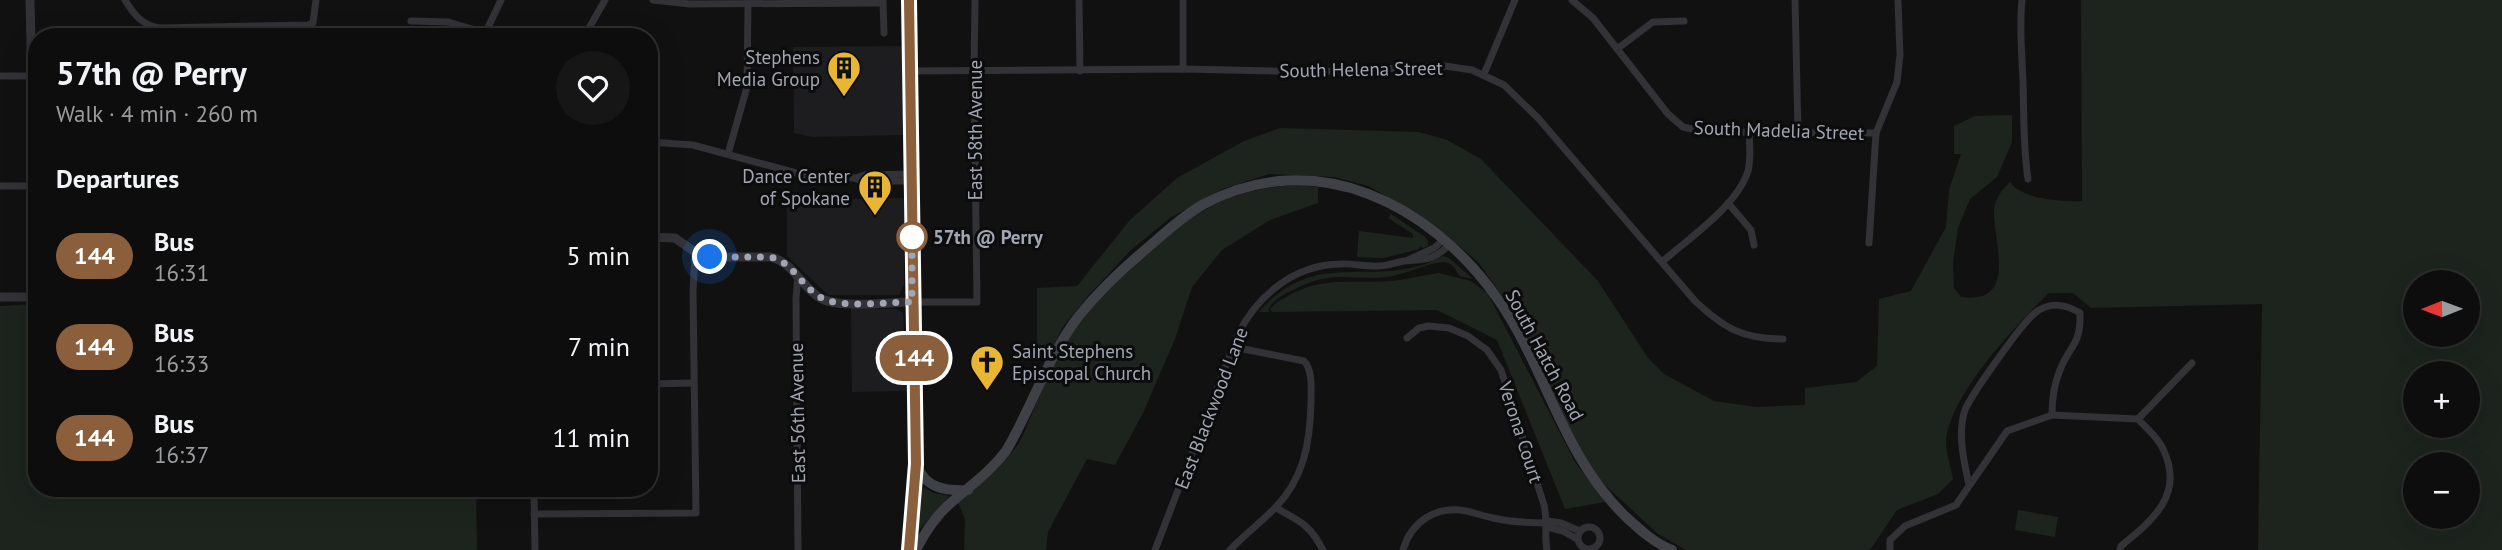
<!DOCTYPE html>
<html lang="en">
<head>
<meta charset="utf-8">
<style>
	body { margin:0; font-family:"PT Sans",sans-serif; background:#161617; color:#f1f3f6; height:100vh; display:flex; flex-direction:column; font-size:26px; white-space:nowrap }
	* { box-sizing:border-box; margin:0 }
	p { font-size:23px; color:#9a9c9e }
	.icon { flex:none; width:38px; height:38px; fill:none; stroke:currentColor; stroke-width:2; stroke-linecap:round; stroke-linejoin:round }
	.map { position:relative; flex:1; overflow:hidden }
	.sheet { position:absolute; left:28px; top:28px; width:630px; height:469px; display:flex; flex-direction:column; background:#0d0d0e; border-radius:28px; box-shadow:0 7px 28px #0002,0 0 0 2px #2d2d2e }
	.sheet>* { flex:none }
	.badge { padding:0 14px; border-radius:23px; font-size:24px; line-height:46px }
	.needle { width:46px; rotate:269deg }
	.buttons { position:absolute; left:2403px; top:270px; display:grid; gap:14px }
	.buttons a { display:grid; place-items:center; width:77px; height:77px; border-radius:50%; background:#0d0d0e; box-shadow:0 7px 28px #0002,0 0 0 2px #2d2d2e; font-size:35px }
	.you { position:absolute; width:35px; height:35px; margin:-18px; border:5px solid #fff; border-radius:50%; background:#1a73e8; box-shadow:0 0 0 10px #1a73e833 }
	.map>.badge { position:absolute; translate:-50% -50%; box-shadow:0 0 0 4px #fff }
	h2 { padding:0 28px; font-size:26px; line-height:63px }
	.round { display:grid; place-items:center; flex:none; width:74px; height:74px; border-radius:37px; background:#161617 }
	.overview { display:flex; align-items:center; justify-content:space-between; height:119px; padding:0 28px }
	h1 { font-size:33px; font-weight:600; line-height:52px }
	ul { padding:0; list-style:none }
	li { display:flex; align-items:center; gap:21px; height:91px; padding:0 28px }
	li div { flex:1 }
	li b { display:block; font-size:26px }
	li em { font-style:normal }
	li .badge { min-width:77px; font-weight:700; text-align:center }
	.map>svg:first-child { display:block }
	.built { fill:#1d1d1f }
	.green { fill:#1d241e; fill-rule:evenodd }
	.lines { fill:none; stroke-linecap:round; stroke-linejoin:round }
	.minor { stroke:#323237; stroke-width:7 }
	.tertiary { stroke:#323237; stroke-width:9 }
	.secondary { stroke:#404147; stroke-width:10 }
	.line-casing { stroke:#fff; stroke-width:16 }
	.line { stroke:#8b5e3c; stroke-width:10 }
	.walk { stroke:#a2a6b2; stroke-width:7; stroke-dasharray:0 12.6 }
	.stop-dot { fill:#fff; stroke:#8b5e3c; stroke-width:3.5 }
	.labels { text-anchor:middle; stroke-width:6; stroke-linejoin:round; paint-order:stroke }
	.poi-label { font-size:19px; fill:#a2a6b2; stroke:#0c0c0d; text-anchor:end }
	.street-label { font-size:19px; fill:#a2a6b2; stroke:#0c0c0d }
	.stop-label { font-size:19px; font-weight:bold; fill:#a2a6b2; stroke:#0c0c0d; text-anchor:start }
</style>
</head>
<body>
<div class="map">
<svg width="2502" height="550" viewBox="0 0 2502 550">
	<rect width="100%" height="100%" fill="#111112"/>
	<!-- built -->
	<g class="built">
		<polygon points="902,46 903,135 812,137 794,133 793,47"/>
		<polygon points="904,198 904,285 899,295 828,295 787,256 787,200"/>
		<polygon points="851,309 896,309 903,313 907,391 852,392"/>
	</g>
	<!-- green -->
	<g class="green">
		<path d="M2081,0H2502V550H2258L2262,304L2091,308L2073,293H2049C2016,325 1949,395 1946,442C1946,453 1951,468 1953,479L1938,494L1897,510L1870,550H1686L1658,534L1592,473L1561,418L1516,316L1479,263L1443,232L1407,208L1368,186L1335,177L1269,174L1223,189L1170,218L1130,251L1087,297L1063,327L1047,357L1037,345V288L1077,286L1130,220L1177,178L1244,141L1280,128L1419,132L1447,140L1481,159L1598,281L1648,358L1664,374L1714,401L1756,407L1805,405V388L1856,382L1877,366L1879,299L1911,291L1946,227L1949,190L1961,154H1954V126L1975,116L2012,115V142L1997,177L1970,199L1958,228L1953,262L1954,288L1961,297C2019,305 1993,242 1994,210C1995,199 2002,189 2010,182C2021,199 2062,202 2082,201ZM2415,282H2468V334H2415ZM2415,373H2468V425H2415ZM2415,464H2468V516H2415Z"/>
		<path d="M1295,185L1318,187V203L1270,220L1222,250L1192,287L1175,339L1143,413L1115,465L1087,459L1048,532L1046,550H964L965,519L958,502C979,485 1000,469 1016,447C1023,438 1027,425 1032,414C1043,388 1054,361 1069,337C1100,289 1171,223 1223,201C1246,191 1270,187 1295,185Z"/>
		<polygon points="1391,214 1425,237 1428,241 1428,246 1423,248 1420,246 1419,249 1384,258 1357,257 1359,231 1413,238 1413,234 1388,218"/>
		<path d="M1443,256L1449,258L1473,279L1460,276C1455,270 1453,263 1445,262C1430,262 1404,275 1387,277C1348,281 1333,269 1293,290C1283,294 1274,300 1268,309L1269,312H1259C1319,243 1376,293 1443,256Z"/>
		<path d="M1439,273L1471,281L1488,294L1575,462L1605,502L1565,509L1497,340L1437,310L1272,312L1270,309C1275,303 1281,300 1288,296C1324,276 1351,284 1390,281C1406,280 1422,275 1439,273Z"/>
		<polygon points="37,304 37,488 476,488 477,550 0,550 0,306"/>
		<polygon points="921,486 934,493 949,496 915,535"/>
		<polygon points="2018,510 2058,517 2055,537 2015,530"/>
	</g>
	<g class="lines">
		<!-- minor -->
		<g class="minor">
			<path d="M125,0C134,15 142,25 160,28L308,25L313,23L316,0"/>
			<polyline points="653,0 690,4 883,3"/>
			<polyline points="1079,0 1080,71"/>
			<polyline points="1183,0 1183,69"/>
			<polyline points="1572,0 1593,18 1668,114 1683,127 1705,132 1876,133"/>
			<polyline points="1795,0 1798,132"/>
			<path d="M2022,0C2019,27 2022,54 2023,81C2024,114 2023,146 2028,179"/>
			<polyline points="883,1 884,33"/>
			<polyline points="411,21 448,22 486,33"/>
			<polyline points="484,36 501,0"/>
			<polyline points="584,37 605,0"/>
			<polyline points="1617,49 1653,22 1684,21"/>
			<path d="M910,71L1183,69L1316,72L1445,66L1472,70L1504,85L1538,118L1695,301C1724,328 1742,339 1783,339"/>
			<polyline points="1484,74 1515,0"/>
			<polyline points="0,76 33,76"/>
			<polyline points="649,142 693,145 811,177 854,178 865,181 911,181"/>
			<polyline points="728,154 747,87 748,4"/>
			<polyline points="855,178 865,175 911,174"/>
			<polyline points="0,186 34,186"/>
			<polyline points="1728,203 1751,230 1754,245"/>
			<polyline points="1869,243 1876,133 1897,82 1900,55 1898,0"/>
			<polyline points="1408,260 1434,248 1443,240"/>
			<path d="M1662,262C1689,238 1737,206 1748,171C1751,159 1750,145 1749,132"/>
			<polyline points="912,302 977,302 974,71 975,0"/>
			<path d="M1407,338L1419,328L1428,326L1449,328L1468,336L1487,350L1501,370L1544,505C1548,523 1544,534 1547,550"/>
			<polyline points="649,384 693,383"/>
			<polyline points="2138,419 2192,363"/>
			<path d="M1969,485C1964,461 1957,434 1965,410C1971,395 2022,323 2035,313C2050,301 2065,304 2080,313C2081,346 2070,344 2060,370C2054,384 2052,400 2052,415"/>
			<polyline points="534,488 535,550"/>
			<path d="M1276,508C1300,521 1310,525 1323,550"/>
			<polyline points="534,514 696,513 693,292 695,252"/>
			<polyline points="1548,521 1561,523 1580,531"/>
			<circle cx="1589" cy="538" r="11"/>
			<polyline points="1547,527 1563,531 1577,539"/>
			<polyline points="798,550 796,298 798,276"/>
			<path d="M1155,550L1238,334C1258,295 1294,265 1340,264C1353,263 1366,267 1378,266C1388,266 1396,262 1405,261C1426,259 1433,261 1449,245"/>
			<path d="M1230,550C1244,535 1260,523 1274,509C1304,479 1310,443 1311,403C1311,390 1313,370 1304,361L1233,347"/>
			<path d="M1403,550C1411,522 1436,505 1466,511C1475,513 1484,516 1493,518C1511,522 1529,523 1548,523"/>
			<path d="M1890,550V540L1905,526L1956,505L2007,431L2052,415L2138,419C2146,428 2158,437 2163,449C2185,494 2153,520 2121,546L2120,550"/>
		</g>
		<!-- tertiary -->
		<g class="tertiary">
			<polyline points="30,0 37,297"/>
			<path d="M649,237L675,238L695,252L710,257H770C792,261 801,286 820,298C839,309 889,302 912,302"/>
			<polyline points="0,297 37,297"/>
		</g>
		<!-- secondary -->
		<g class="secondary">
			<path d="M917,466C926,489 947,491 968,490"/>
			<polyline points="909,550 916,464 909,0"/>
			<path d="M916,550C925,532 937,514 953,501C972,484 990,472 1006,451C1032,407 1047,358 1078,317C1098,292 1121,270 1146,249C1164,234 1182,216 1204,204C1315,145 1431,204 1497,298C1547,369 1560,452 1625,516C1639,529 1654,543 1672,550"/>
		</g>
	</g>
	<g class="lines">
		<!-- line casing -->
		<g class="line-casing">
			<polyline id="line" points="909,550 916,464 909,0"/>
		</g>
		<!-- line -->
		<use href="#line" class="line"/>
		<!-- walk -->
		<path class="walk" d="M710,257H770C792,261 801,286 820,297C839,309 889,302 912,302V237"/>
	</g>
	<!-- icons -->
	<defs>
		<g id="building-pin" transform="scale(1.75)"><path d="M0 17L-7.5 6A9.5 9.5 0 1 1 7.5 6Z" fill="#e8b632" stroke="#0c0c0d"/><path d="M-4-6H4V6H1V3H-1V6H-4ZM-2.5-4.3h1.7v1.8h-1.7ZM.8-4.3h1.7v1.8H.8ZM-2.5-1h1.7V.8h-1.7ZM.8-1h1.7V.8H.8Z" fill="#111"/></g>
		<g id="church-pin" transform="scale(1.75)"><path d="M0 17L-7.5 6A9.5 9.5 0 1 1 7.5 6Z" fill="#e8b632" stroke="#0c0c0d"/><path d="M-1.2-6h2.4v3.5h3.3v2.4h-3.3V6h-2.4V-.1h-3.3v-2.4h3.3Z" fill="#111"/></g>
	</defs>
	<g fill-rule="evenodd">
		<use href="#building-pin" x="844" y="68"/>
		<use href="#building-pin" x="875" y="187"/>
		<use href="#church-pin" x="987" y="362"/>
	</g>
	<!-- markers -->
	<circle class="stop-dot" cx="912" cy="237" r="14"/>
	<g class="labels">
		<!-- poi labels -->
		<g class="poi-label">
			<text x="820" y="64">Stephens<tspan x="820" dy="22">Media Group</tspan></text>
			<text x="850" y="183">Dance Center<tspan x="850" dy="22">of Spokane</tspan></text>
			<text x="1012" y="358" text-anchor="start">Saint Stephens<tspan x="1012" dy="22">Episcopal Church</tspan></text>
		</g>
		<!-- street labels -->
		<g class="street-label">
			<text transform="translate(1361 69) rotate(-1)" y="7">South Helena Street</text>
			<text transform="translate(975 130) rotate(-90)" y="7">East 58th Avenue</text>
			<text transform="translate(1779 130) rotate(2)" y="7">South Madelia Street</text>
			<text transform="translate(1545 355) rotate(62)" y="7">South Hatch Road</text>
			<text transform="translate(1211 408) rotate(-69)" y="7">East Blackwood Lane</text>
			<text transform="translate(797 413) rotate(-91)" y="7">East 56th Avenue</text>
			<text transform="translate(1521 432) rotate(72)" y="7">Verona Court</text>
		</g>
		<!-- stop labels -->
		<g class="stop-label">
			<text x="933" y="244">57th @ Perry</text>
		</g>
	</g>
</svg>
<div class="buttons">
<a><svg class="needle" viewBox="-14 -14 28 28"><path d="M0-13l5 13h-10z" fill="#e53935"/><path d="M0 13l5-13h-10z" fill="#9a9c9e"/></svg></a>
<a>+</a>
<a>−</a>
</div>
<div class="you" style="left:710px;top:257px"></div>
<b class="badge" style="left:914px;top:358px;background:#8b5e3c;color:#fff">144</b>
<section class="sheet">
<div class="overview"><div><h1>57th @ Perry</h1><p>Walk · 4 min · 260 m</p></div><a class="round"><svg class="icon" aria-label="heart" viewBox="0 0 24 24"><path d="M12 20l-8-8c-3-5 5-10 8-4 3-6 11-1 8 4z"/></svg></a></div>
<h2>Departures</h2>
<ul>
<li><span class="badge" style="background:#8b5e3c;color:#fff">144</span><div><b>Bus</b><p>16:31</p></div><em>5 min</em></li>
<li><span class="badge" style="background:#8b5e3c;color:#fff">144</span><div><b>Bus</b><p>16:33</p></div><em>7 min</em></li>
<li><span class="badge" style="background:#8b5e3c;color:#fff">144</span><div><b>Bus</b><p>16:37</p></div><em>11 min</em></li>
</ul>
</section>
</div>
</body>
</html>
